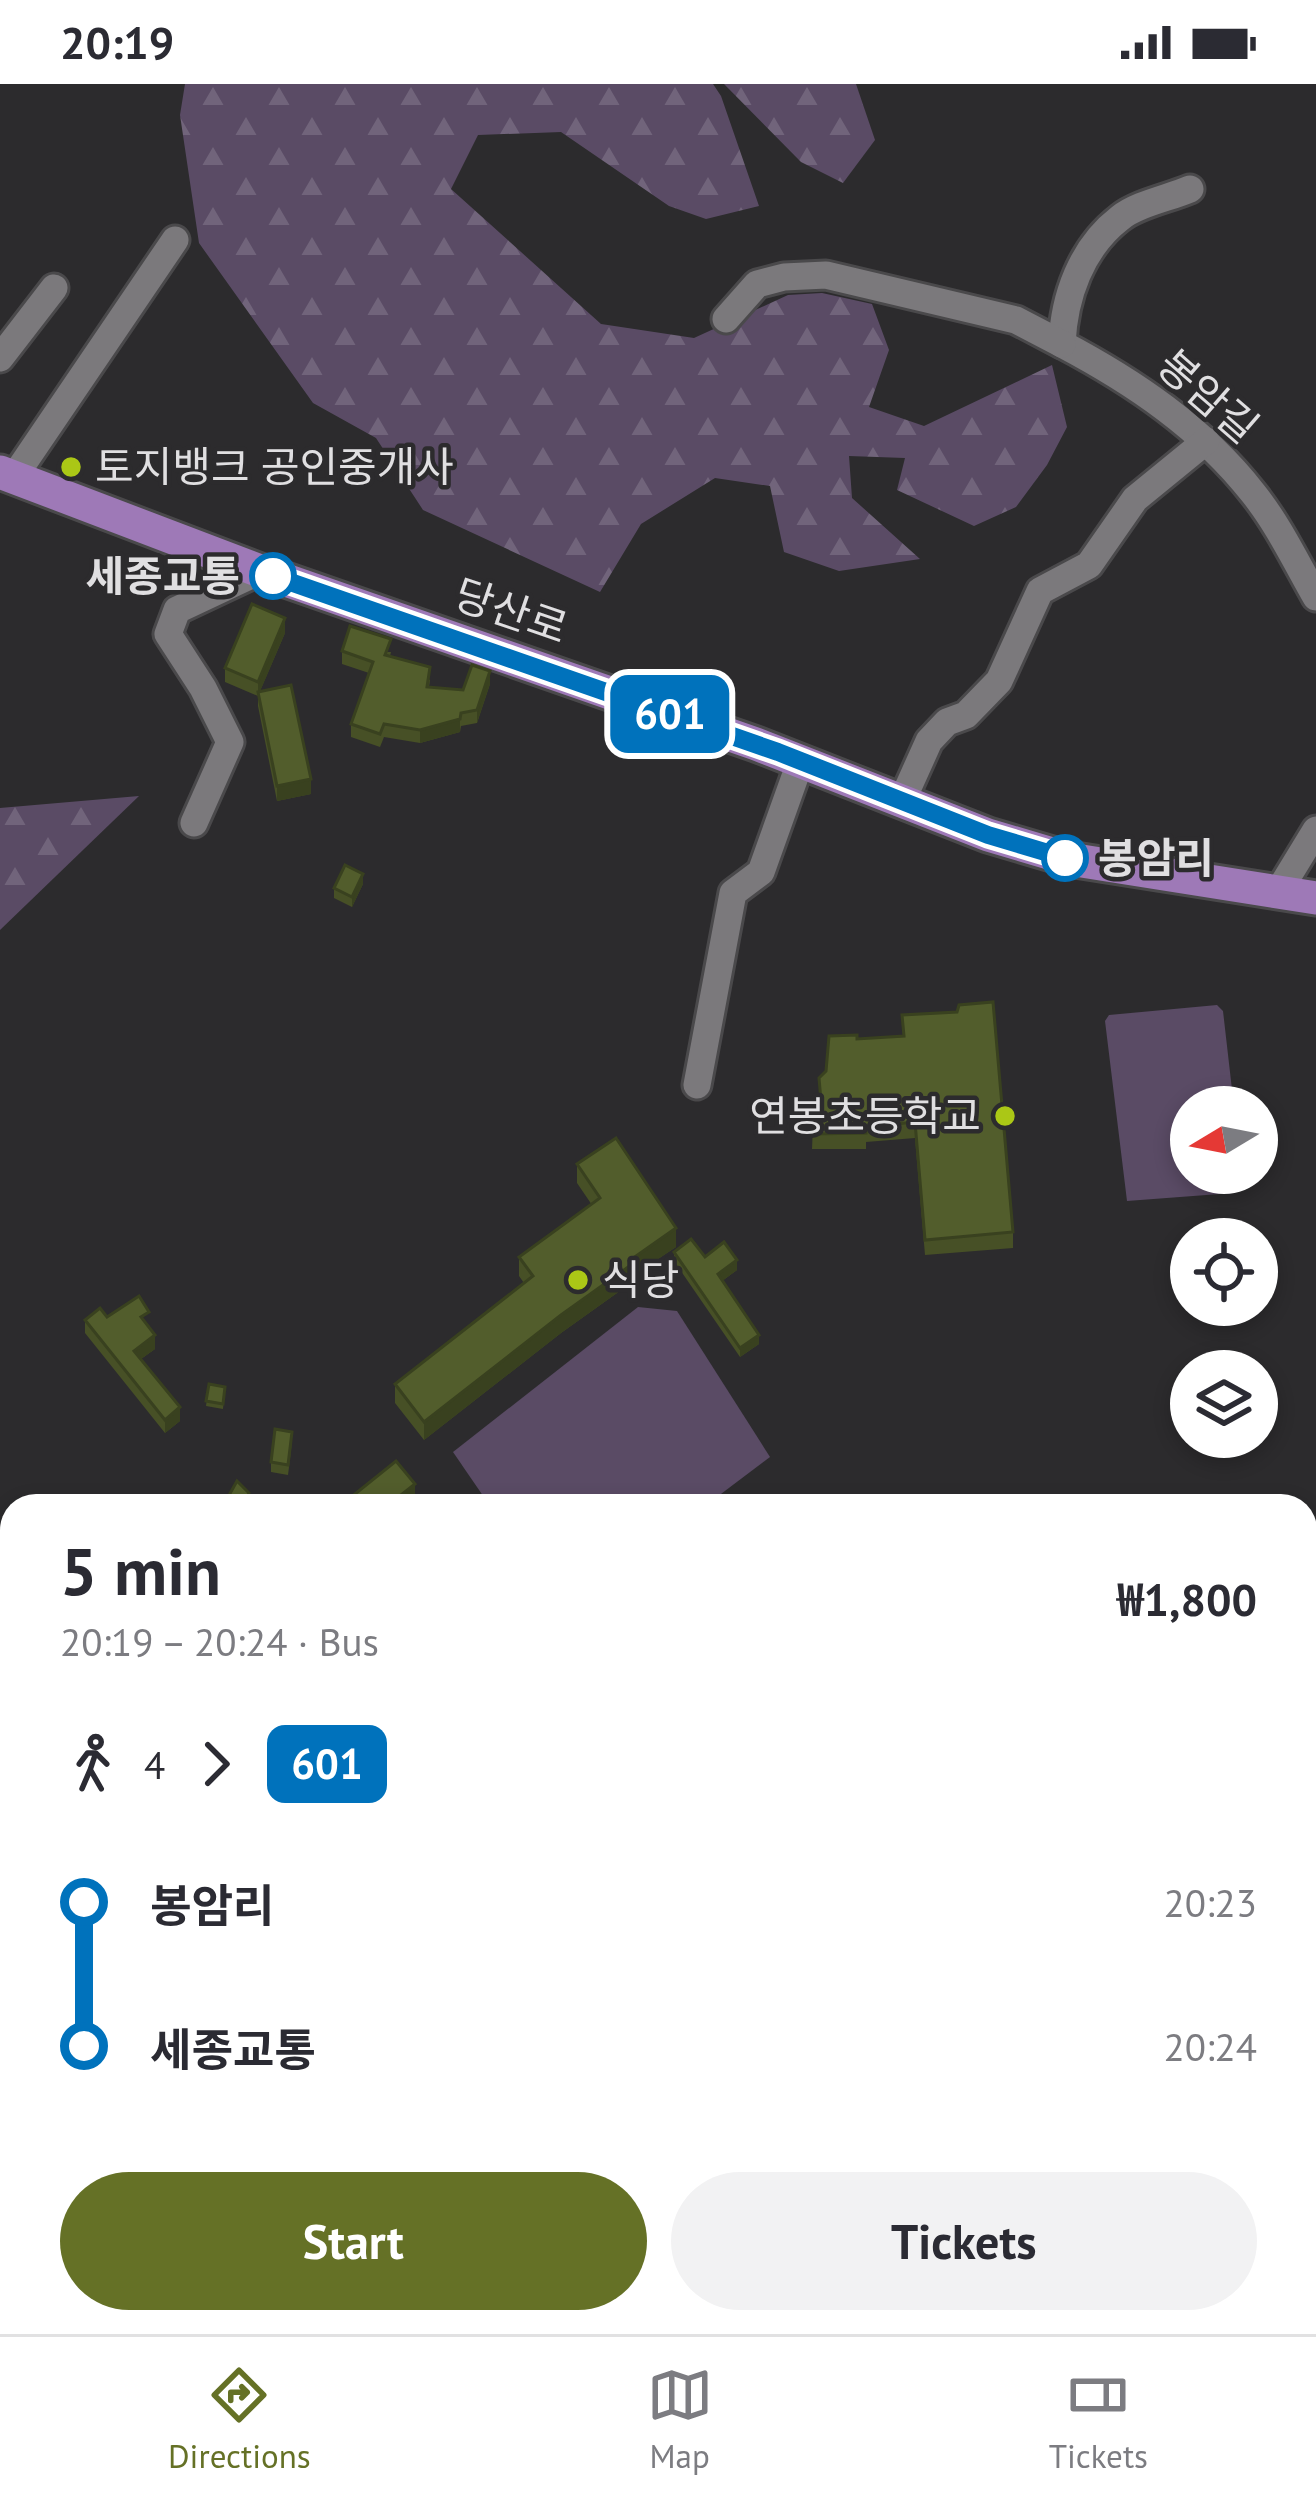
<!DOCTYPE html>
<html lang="en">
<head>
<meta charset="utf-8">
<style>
	body { margin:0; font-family:"PT Sans","Noto Sans KR",sans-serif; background:#f2f2f3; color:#2b2b33; height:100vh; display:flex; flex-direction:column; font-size:45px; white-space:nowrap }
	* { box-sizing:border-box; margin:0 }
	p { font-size:39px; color:#7c7c81 }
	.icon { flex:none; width:66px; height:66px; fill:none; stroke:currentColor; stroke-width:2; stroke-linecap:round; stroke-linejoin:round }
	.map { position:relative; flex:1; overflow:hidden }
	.sheet { position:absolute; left:0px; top:1410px; width:1317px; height:840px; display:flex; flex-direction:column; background:#fff; border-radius:36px 36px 0 0; box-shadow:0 6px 18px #0003 }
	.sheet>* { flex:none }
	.badge { padding:0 24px; border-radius:18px; font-size:42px; line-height:78px }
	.needle { width:78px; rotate:260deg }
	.fabs { position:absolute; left:1170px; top:1002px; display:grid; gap:24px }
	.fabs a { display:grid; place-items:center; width:108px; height:108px; border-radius:50%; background:#fff; box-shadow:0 6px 18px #0003; font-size:60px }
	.map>.badge { position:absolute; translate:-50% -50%; box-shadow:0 0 0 6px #fff }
	.legs { display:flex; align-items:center; gap:18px; height:132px; padding:0 60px; font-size:39px }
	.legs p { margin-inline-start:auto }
	.overview { display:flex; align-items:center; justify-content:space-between; height:204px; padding:0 60px }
	h1 { font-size:66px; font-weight:700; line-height:90px }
	.cta { display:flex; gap:24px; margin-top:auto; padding:24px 60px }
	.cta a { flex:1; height:138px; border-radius:72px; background:#657126; color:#fff; font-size:48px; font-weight:700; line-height:138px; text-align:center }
	.cta a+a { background:#f2f2f3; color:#2b2b33 }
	ul { padding:0 60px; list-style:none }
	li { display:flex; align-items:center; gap:42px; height:144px; font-size:45px }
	li i { display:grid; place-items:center; width:18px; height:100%; margin:0 15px; background:currentColor }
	li i::after { content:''; width:30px; height:30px; margin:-15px; border:9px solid; border-radius:50%; background:#fff }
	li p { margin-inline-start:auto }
	li:first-child i { background:linear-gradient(#0000 50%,currentColor 0) }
	li:last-child i { background:linear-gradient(currentColor 50%,#0000 0) }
	.status { display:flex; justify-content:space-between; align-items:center; height:84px; padding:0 60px; background:#fff; direction:ltr }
	.status svg { height:33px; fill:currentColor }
	.dock { display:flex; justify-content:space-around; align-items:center; height:168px; border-top:3px solid #e1e1e2; background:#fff; font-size:33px; color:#7c7c81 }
	.dock a { display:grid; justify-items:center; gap:6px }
	.dock .on { color:#657126 }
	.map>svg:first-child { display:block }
	.green { fill:#5a4b65 }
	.forest { fill:url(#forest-firs) }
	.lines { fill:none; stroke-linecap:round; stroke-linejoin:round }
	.minor-casing { stroke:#4a494b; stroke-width:33 }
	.major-casing { stroke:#4a494b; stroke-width:39 }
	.minor { stroke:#7b797c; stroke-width:27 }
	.major { stroke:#9e79b7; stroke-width:33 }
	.wall { fill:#475026 }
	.shaded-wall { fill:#39411f }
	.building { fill:#525d2c; stroke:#39411f; stroke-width:3 }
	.line-1-casing { stroke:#fff; stroke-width:27 }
	.line-1 { stroke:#0072bc; stroke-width:18 }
	.poi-dot { fill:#abc716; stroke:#2c2b2d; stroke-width:4.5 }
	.stop-1-dot { fill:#fff; stroke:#0072bc; stroke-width:6 }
	.labels { text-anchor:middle; stroke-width:9; stroke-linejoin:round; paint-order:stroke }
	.street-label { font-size:42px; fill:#e0dfe1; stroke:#2c2b2d }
	.poi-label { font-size:42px; fill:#e0dfe1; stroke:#2c2b2d; text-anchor:start }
	.stop-label { font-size:42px; font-weight:bold; fill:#e0dfe1; stroke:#2c2b2d; text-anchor:end }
</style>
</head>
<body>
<div class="status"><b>20:19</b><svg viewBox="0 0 49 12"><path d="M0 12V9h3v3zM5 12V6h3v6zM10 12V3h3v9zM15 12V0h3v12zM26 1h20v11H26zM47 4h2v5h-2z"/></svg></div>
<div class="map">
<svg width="1316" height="2250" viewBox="0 0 1316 2250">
	<defs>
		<pattern id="forest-firs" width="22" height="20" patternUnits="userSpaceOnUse" patternTransform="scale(3)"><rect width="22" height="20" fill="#5a4b65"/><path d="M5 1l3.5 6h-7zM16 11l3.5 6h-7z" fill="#71647b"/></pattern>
	</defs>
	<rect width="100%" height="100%" fill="#2c2b2d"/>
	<!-- green -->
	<g class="green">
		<polygon points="1217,921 1223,927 1234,1023 1191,1023 1191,1089 1241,1089 1239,1106 1233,1109 1127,1117 1105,937 1109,931"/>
		<polygon points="638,1223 677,1227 770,1373 705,1422 490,1422 453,1368"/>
		<polygon points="96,2238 276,2238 432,2245 431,2250 95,2250"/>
	</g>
	<!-- forest -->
	<g class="forest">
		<polygon points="185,0 713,0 721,12 759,122 706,135 669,122 561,48 478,51 451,105 601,240 694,254 788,211 822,209 872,220 889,266 869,323 924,342 1052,281 1067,343 1047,381 1016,423 974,442 897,406 905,374 849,372 852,414 920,475 839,487 784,468 770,402 715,394 641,440 600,508 423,426 376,354 313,319 199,159 180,31"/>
		<polygon points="724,0 856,0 875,56 843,99 801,78"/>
		<polygon points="139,712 0,846 0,724"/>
	</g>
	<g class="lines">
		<!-- minor casing -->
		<g class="minor-casing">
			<g id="minor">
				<path d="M1190,105C1169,114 1137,120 1120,134C1081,164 1064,213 1062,260C1134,298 1202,344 1253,409C1278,440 1296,478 1316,513"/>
				<polyline points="726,235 757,200 784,193 826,191 1016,236 1062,260"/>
				<polyline points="0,274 54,204"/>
				<polyline points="14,393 175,156"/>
				<polyline points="902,717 929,657 947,638 966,631 999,597 1040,507 1089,481 1135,415 1206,357"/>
				<polyline points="194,739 230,658 203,604 168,550 177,526 260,487"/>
				<polyline points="1277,810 1316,746"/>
				<polyline points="697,1001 733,809 761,788 801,676"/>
				<polyline points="1305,1757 1316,1744"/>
				<polyline points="829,2238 860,2250"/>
				<polyline points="920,2250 930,2238"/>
			</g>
		</g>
		<!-- major casing -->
		<g class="major-casing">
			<polyline id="major" points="0,388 260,487 756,660 988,751 1069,775 1316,814"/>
		</g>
		<!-- minor -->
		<use href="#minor" class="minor"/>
		<!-- major -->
		<use href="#major" class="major"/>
	</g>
	<!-- wall -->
	<g class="wall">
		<polygon points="285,549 260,607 311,710 277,717 258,622 258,612 225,598 225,584"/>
		<polygon points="342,567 391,568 390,572 430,596 429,603 463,606 490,600 477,639 461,642 460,648 420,659 384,653 380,663 351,653 351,640 369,589 342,580"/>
		<polygon points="363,800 352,823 334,814 334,804"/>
		<polygon points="902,931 1013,1148 1013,1164 925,1171 915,1054 866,1058 866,1065 812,1065 814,1017 820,1017 819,994 857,955 903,952"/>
		<polygon points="577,1080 676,1163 631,1193 631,1199 561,1249 424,1356 395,1319 395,1300 524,1199 519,1192 519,1173 592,1121 577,1099"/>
		<polygon points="674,1168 737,1186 722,1197 759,1260 740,1273 674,1177"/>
		<polygon points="107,1233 149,1241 155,1265 141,1275 180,1337 165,1349 85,1249 85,1236"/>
		<polygon points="209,1300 225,1303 223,1325 206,1322"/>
		<polygon points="292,1358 288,1391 271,1388 271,1378"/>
	</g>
	<!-- shaded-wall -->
	<g class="shaded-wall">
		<polygon points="285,534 285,549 258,612 258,598"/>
		<polygon points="490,587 490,600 477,639 477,626"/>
		<polygon points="460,635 460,648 420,659 420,646"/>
		<polygon points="311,695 311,710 277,717 277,702"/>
		<polygon points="363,790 363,800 352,823 352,813"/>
		<polygon points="676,1144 676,1163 631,1193 631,1199 561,1249 424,1356 424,1338 629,1177"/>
		<polygon points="737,1176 737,1186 718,1200 718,1190"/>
		<polygon points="155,1251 155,1265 134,1280 134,1267"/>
		<polygon points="759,1251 759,1260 740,1273 740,1264"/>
		<polygon points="180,1323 180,1337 165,1349 165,1336"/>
		<polygon points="415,1400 415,1415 406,1422 387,1422"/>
	</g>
	<!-- building -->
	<g class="building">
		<polygon points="252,520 285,534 258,598 225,584"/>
		<polygon points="350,542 391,555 385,571 430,583 427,603 463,606 472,581 490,587 477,626 461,629 460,635 420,646 384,640 380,650 351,640 373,578 342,567"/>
		<polygon points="291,601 311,695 277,702 258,608"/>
		<polygon points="345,781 363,790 352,813 334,804"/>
		<polygon points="993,918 1013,1148 925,1156 915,1038 866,1043 866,1049 812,1050 814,1017 821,1017 819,994 826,987 829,952 857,951 857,955 904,952 902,931 957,928 959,921"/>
		<polygon points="616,1054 676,1144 629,1177 631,1181 561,1231 424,1338 395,1300 533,1192 519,1173 600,1114 577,1080"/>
		<polygon points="691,1155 705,1173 724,1158 737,1176 718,1190 759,1251 740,1264 674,1168"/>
		<polygon points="139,1212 149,1228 141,1233 155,1251 134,1267 180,1323 165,1336 85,1236 100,1224 107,1233"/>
		<polygon points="209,1300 225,1303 223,1320 206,1317"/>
		<polygon points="275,1345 292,1348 288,1381 271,1378"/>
		<polygon points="396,1377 415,1400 387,1422 340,1422"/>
		<polygon points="237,1397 249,1409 243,1422 223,1422"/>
	</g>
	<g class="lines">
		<!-- line-1 casing -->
		<g class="line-1-casing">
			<polyline id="line-1" points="273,492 778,668 988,751 1065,774"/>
		</g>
		<!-- line-1 -->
		<use href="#line-1" class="line-1"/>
	</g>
	<!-- markers -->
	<g class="poi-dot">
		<circle cx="71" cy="383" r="12"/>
		<circle cx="1005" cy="1032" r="12"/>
		<circle cx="578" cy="1196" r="12"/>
	</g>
	<g class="stop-1-dot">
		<circle cx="273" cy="492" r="21"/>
		<circle cx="1065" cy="774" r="21"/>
	</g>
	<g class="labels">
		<!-- street labels -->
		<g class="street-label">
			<text transform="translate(1208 312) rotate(41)" y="15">봉암길</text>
			<text transform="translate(511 527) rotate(19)" y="15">당산로</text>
		</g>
		<!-- poi labels -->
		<g class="poi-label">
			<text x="95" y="398">토지뱅크 공인중개사</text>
			<text x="981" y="1047" text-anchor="end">연봉초등학교</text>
			<text x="602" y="1211">식당</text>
		</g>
		<!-- stop labels -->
		<g class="stop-label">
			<text x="240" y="507">세종교통</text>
			<text x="1098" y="789" text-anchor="start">봉암리</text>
		</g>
	</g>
</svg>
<div class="fabs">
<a><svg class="needle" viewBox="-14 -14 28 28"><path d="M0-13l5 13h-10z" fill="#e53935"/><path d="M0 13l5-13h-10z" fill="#7c7c81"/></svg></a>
<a><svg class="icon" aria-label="locate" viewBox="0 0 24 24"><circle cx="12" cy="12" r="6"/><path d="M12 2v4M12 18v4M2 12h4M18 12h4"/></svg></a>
<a><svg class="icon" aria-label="layers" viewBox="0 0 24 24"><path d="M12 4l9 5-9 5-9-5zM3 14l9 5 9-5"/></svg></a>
</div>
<b class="badge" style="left:670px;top:630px;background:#0072bc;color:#fff">601</b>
<section class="sheet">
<div class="overview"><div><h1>5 min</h1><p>20:19 – 20:24 · Bus</p></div><b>₩1,800</b></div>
<div class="legs"><svg class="icon" aria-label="walk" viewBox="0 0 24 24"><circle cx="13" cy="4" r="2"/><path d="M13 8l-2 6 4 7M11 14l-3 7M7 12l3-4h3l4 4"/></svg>4<svg class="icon" aria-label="forward" viewBox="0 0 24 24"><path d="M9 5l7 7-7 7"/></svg><b class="badge" style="background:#0072bc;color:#fff">601</b></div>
<ul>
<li><i style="color:#0072bc"></i><b>봉암리</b><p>20:23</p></li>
<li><i style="color:#0072bc"></i><b>세종교통</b><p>20:24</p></li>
</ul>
<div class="cta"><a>Start</a><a>Tickets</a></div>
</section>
</div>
<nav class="dock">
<a class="on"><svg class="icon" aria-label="directions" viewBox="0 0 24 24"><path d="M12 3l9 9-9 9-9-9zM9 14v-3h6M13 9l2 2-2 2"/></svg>Directions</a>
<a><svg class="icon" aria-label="map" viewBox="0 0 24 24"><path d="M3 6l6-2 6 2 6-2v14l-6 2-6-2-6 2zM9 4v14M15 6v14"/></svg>Map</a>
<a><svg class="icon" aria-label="tickets" viewBox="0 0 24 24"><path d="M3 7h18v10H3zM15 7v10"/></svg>Tickets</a>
</nav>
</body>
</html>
